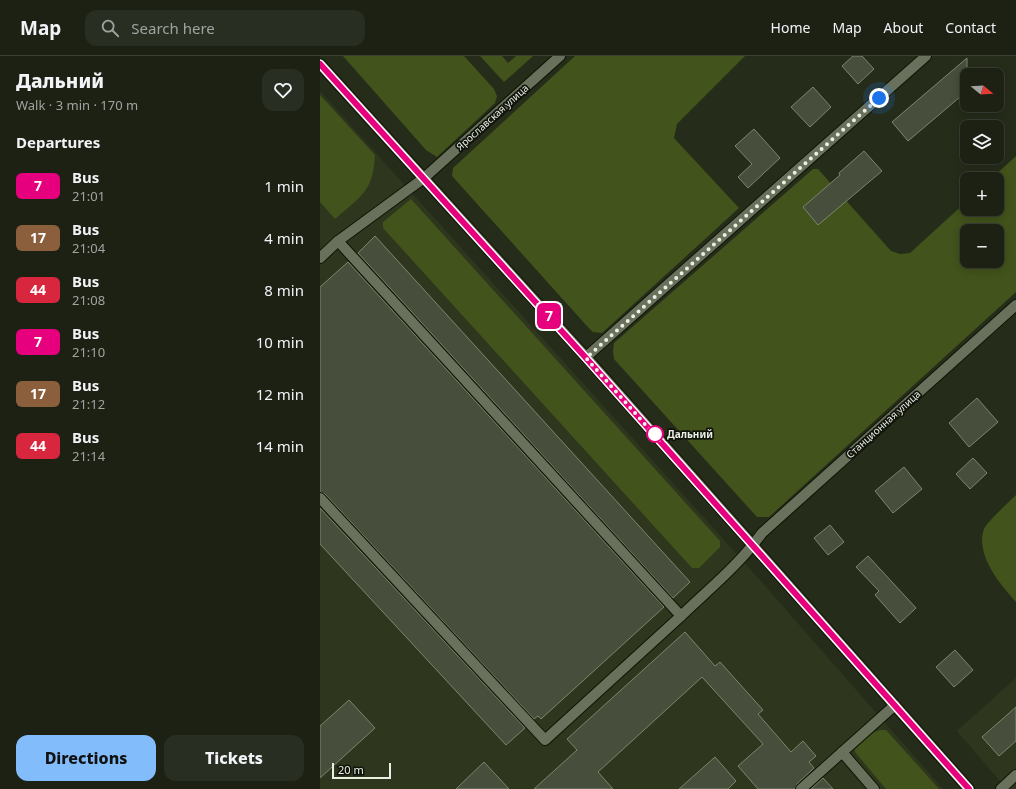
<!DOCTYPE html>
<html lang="en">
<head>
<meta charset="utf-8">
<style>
	body { margin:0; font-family:"Noto Sans",sans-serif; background:#292e22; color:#f1f3f6; height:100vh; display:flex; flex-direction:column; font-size:15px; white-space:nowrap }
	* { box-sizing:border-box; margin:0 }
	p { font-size:13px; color:#a0a3a0 }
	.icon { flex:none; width:22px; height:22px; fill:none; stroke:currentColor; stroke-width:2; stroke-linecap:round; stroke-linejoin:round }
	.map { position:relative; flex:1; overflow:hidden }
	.drawer { display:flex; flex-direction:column; background:#1c2114; width:320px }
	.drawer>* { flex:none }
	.badge { padding:0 8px; border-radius:6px; font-size:14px; line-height:26px }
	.needle { width:26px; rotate:108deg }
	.buttons { position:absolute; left:640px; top:12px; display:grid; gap:8px }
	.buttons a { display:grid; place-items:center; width:44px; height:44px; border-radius:8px; background:#1c2114; box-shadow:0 2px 10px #0003,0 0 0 1px #3a3e34; font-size:20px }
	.scale { position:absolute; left:12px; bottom:10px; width:59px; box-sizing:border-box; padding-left:4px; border:2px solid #eaefe3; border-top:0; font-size:11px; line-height:14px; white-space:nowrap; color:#eaefe3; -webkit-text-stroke:3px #10130b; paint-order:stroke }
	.you { position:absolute; width:20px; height:20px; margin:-10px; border:3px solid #fff; border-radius:50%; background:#1a73e8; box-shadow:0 0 0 6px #1a73e833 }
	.map>.badge { position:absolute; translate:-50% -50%; box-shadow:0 0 0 2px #fff }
	h2 { padding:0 16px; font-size:15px; line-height:36px }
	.round { display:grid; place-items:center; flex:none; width:42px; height:42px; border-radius:12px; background:#292e22 }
	.overview { display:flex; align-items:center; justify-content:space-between; height:68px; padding:0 16px }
	h1 { font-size:19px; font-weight:800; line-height:30px }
	.button { display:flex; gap:8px; margin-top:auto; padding:8px 16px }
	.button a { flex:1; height:46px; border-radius:12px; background:#82bcfa; color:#111; font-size:16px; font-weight:800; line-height:46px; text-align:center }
	.button a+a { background:#292e22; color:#f1f3f6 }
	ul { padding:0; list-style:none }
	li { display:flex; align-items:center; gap:12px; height:52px; padding:0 16px }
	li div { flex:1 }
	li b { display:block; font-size:15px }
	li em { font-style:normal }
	li .badge { min-width:44px; font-weight:700; text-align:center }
	header { display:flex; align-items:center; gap:24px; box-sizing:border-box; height:56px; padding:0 20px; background:#1c2114; border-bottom:1px solid #3a3e34 }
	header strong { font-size:19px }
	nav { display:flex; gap:22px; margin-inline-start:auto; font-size:14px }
	.search { width:280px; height:36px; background:#292e22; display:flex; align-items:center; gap:10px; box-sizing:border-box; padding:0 14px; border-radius:12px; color:#a0a3a0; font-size:15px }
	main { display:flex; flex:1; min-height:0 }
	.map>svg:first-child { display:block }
	.built { fill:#2e371e }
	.green { fill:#42531b; fill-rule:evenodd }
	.building { fill:#474e3b; stroke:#7d856f }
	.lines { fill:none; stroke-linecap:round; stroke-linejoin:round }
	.minor-casing { stroke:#0f1404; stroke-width:12 }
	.minor { stroke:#69715c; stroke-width:10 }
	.line-casing { stroke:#fff; stroke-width:9 }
	.line { stroke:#e6007e; stroke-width:6 }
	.walk { stroke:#eaefe3; stroke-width:4; stroke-dasharray:0 7.2 }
	.stop-dot { fill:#fff; stroke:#e6007e; stroke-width:2 }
	.labels { text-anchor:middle; stroke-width:3.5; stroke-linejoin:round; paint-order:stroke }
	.street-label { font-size:10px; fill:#eaefe3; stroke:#10130b }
	.stop-label { font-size:10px; font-weight:bold; fill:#eaefe3; stroke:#10130b; text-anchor:start }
</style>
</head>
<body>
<header>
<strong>Map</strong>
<div class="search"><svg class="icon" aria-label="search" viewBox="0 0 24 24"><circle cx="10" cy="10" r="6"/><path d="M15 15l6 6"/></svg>Search here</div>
<nav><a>Home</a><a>Map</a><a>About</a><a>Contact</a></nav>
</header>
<main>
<section class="drawer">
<div class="overview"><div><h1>Дальний</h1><p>Walk · 3 min · 170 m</p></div><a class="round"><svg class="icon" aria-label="heart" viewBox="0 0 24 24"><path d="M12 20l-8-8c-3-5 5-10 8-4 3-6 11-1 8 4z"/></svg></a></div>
<h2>Departures</h2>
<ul>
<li><span class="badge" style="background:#e6007e;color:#fff">7</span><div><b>Bus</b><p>21:01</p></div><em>1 min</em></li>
<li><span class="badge" style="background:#8b5e3c;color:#fff">17</span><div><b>Bus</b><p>21:04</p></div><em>4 min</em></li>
<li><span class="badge" style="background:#d7263d;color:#fff">44</span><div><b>Bus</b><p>21:08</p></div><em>8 min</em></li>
<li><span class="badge" style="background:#e6007e;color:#fff">7</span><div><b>Bus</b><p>21:10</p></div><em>10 min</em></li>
<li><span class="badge" style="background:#8b5e3c;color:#fff">17</span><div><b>Bus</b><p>21:12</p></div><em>12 min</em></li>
<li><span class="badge" style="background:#d7263d;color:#fff">44</span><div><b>Bus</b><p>21:14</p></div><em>14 min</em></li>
</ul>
<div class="button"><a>Directions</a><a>Tickets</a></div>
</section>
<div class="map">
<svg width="696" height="733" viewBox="0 0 696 733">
	<rect width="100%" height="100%" fill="#262c1a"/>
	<!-- built -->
	<g class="built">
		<polygon points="0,35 431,514 623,733 0,733"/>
		<polygon points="696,622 696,733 687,733 637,675"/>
	</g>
	<!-- green -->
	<g class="green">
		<polygon points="23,0 144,0 174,33 177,40 175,47 117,101 106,94"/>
		<polygon points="160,0 182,0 188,7 196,0 213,0 184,26"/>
		<polygon points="255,0 425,0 357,68 354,82 419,152 282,277 273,276 266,269 132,120 133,112"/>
		<path d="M0,39L55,99C53,136 41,140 15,163L0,146Z"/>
		<path d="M696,100V236L449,461H437L294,303L293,295L294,287L493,113H498L571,195L580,198L590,197L647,145V153H677V123H671ZM647,175H677V205H647Z"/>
		<polygon points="91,143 400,485 400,491 379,512 372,512 63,172 63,166"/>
		<path d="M696,439V546C680,528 655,499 664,473C667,466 689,446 696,439Z"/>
		<polygon points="560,674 566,674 619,733 566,733 535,696 535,693 553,677"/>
	</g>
	<!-- building -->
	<g class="building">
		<polygon points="533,0 542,0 554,13 538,28 522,10"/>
		<polygon points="647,2 647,35 588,85 572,66"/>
		<polygon points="493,31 511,51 490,71 471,51"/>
		<polygon points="434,73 460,102 428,132 418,121 432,108 415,90"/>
		<polygon points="544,95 562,115 498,169 483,151 520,119 519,117"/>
		<polygon points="55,180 370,526 353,542 38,197"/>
		<polygon points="28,206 344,551 221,663 218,660 214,663 5,438 0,436 0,231"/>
		<polygon points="657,342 678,366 649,391 629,367"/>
		<polygon points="653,402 667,417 650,433 636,418"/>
		<polygon points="584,411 602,433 573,457 555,435"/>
		<polygon points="0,452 205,672 186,689 0,488"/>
		<polygon points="510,469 524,486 508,499 494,482"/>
		<polygon points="548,500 596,552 580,567 555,539 559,535 536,511"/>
		<polygon points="365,576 395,610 400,606 443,654 438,658 471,696 483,685 496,700 489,706 494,712 477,728 475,733 438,733 418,710 443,688 382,621 278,716 293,733 214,733 257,694 247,683"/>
		<polygon points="635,594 653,614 634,631 616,611"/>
		<polygon points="29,644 55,672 0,722 0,670"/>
		<polygon points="696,651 696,685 679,700 662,681"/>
		<polygon points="395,701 416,725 408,733 359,733"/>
		<polygon points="164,706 189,733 136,733"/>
		<polygon points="503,722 513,733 491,733"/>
	</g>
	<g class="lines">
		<!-- minor casing -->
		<g class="minor-casing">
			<g id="minor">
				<polyline points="0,8 266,301 649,733"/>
				<path d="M18,185L361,560C389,533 420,508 442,477L696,249"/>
				<polyline points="0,202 18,185 104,122 240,0"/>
				<polyline points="266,301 606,0"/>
				<polyline points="0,442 225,684 361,560"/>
				<polyline points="522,696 554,733"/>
				<polyline points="481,733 575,649"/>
				<polyline points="681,733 696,719"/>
			</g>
		</g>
		<!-- minor -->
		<use href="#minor" class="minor"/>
	</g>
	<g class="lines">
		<!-- line casing -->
		<g class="line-casing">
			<polyline id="line" points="0,8 266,302 649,733"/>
		</g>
		<!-- line -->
		<use href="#line" class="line"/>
		<!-- walk -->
		<polyline class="walk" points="335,378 339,384 266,302 559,42"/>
	</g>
	<!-- markers -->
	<circle class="stop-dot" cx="335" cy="378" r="8"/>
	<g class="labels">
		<!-- street labels -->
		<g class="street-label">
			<text transform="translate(172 61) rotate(-42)" y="4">Ярославская улица</text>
			<text transform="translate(563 368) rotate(-42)" y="4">Станционная улица</text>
		</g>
		<!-- stop labels -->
		<g class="stop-label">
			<text x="347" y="382">Дальний</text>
		</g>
	</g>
</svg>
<div class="buttons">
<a><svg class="needle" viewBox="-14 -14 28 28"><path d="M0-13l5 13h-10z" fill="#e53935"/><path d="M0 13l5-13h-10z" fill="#a0a3a0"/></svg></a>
<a><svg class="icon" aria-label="layers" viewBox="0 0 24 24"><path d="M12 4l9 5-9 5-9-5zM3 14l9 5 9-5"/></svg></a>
<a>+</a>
<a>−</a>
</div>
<div class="scale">20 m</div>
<div class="you" style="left:559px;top:42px"></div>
<b class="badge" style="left:229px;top:260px;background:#e6007e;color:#fff">7</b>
</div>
</main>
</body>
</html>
